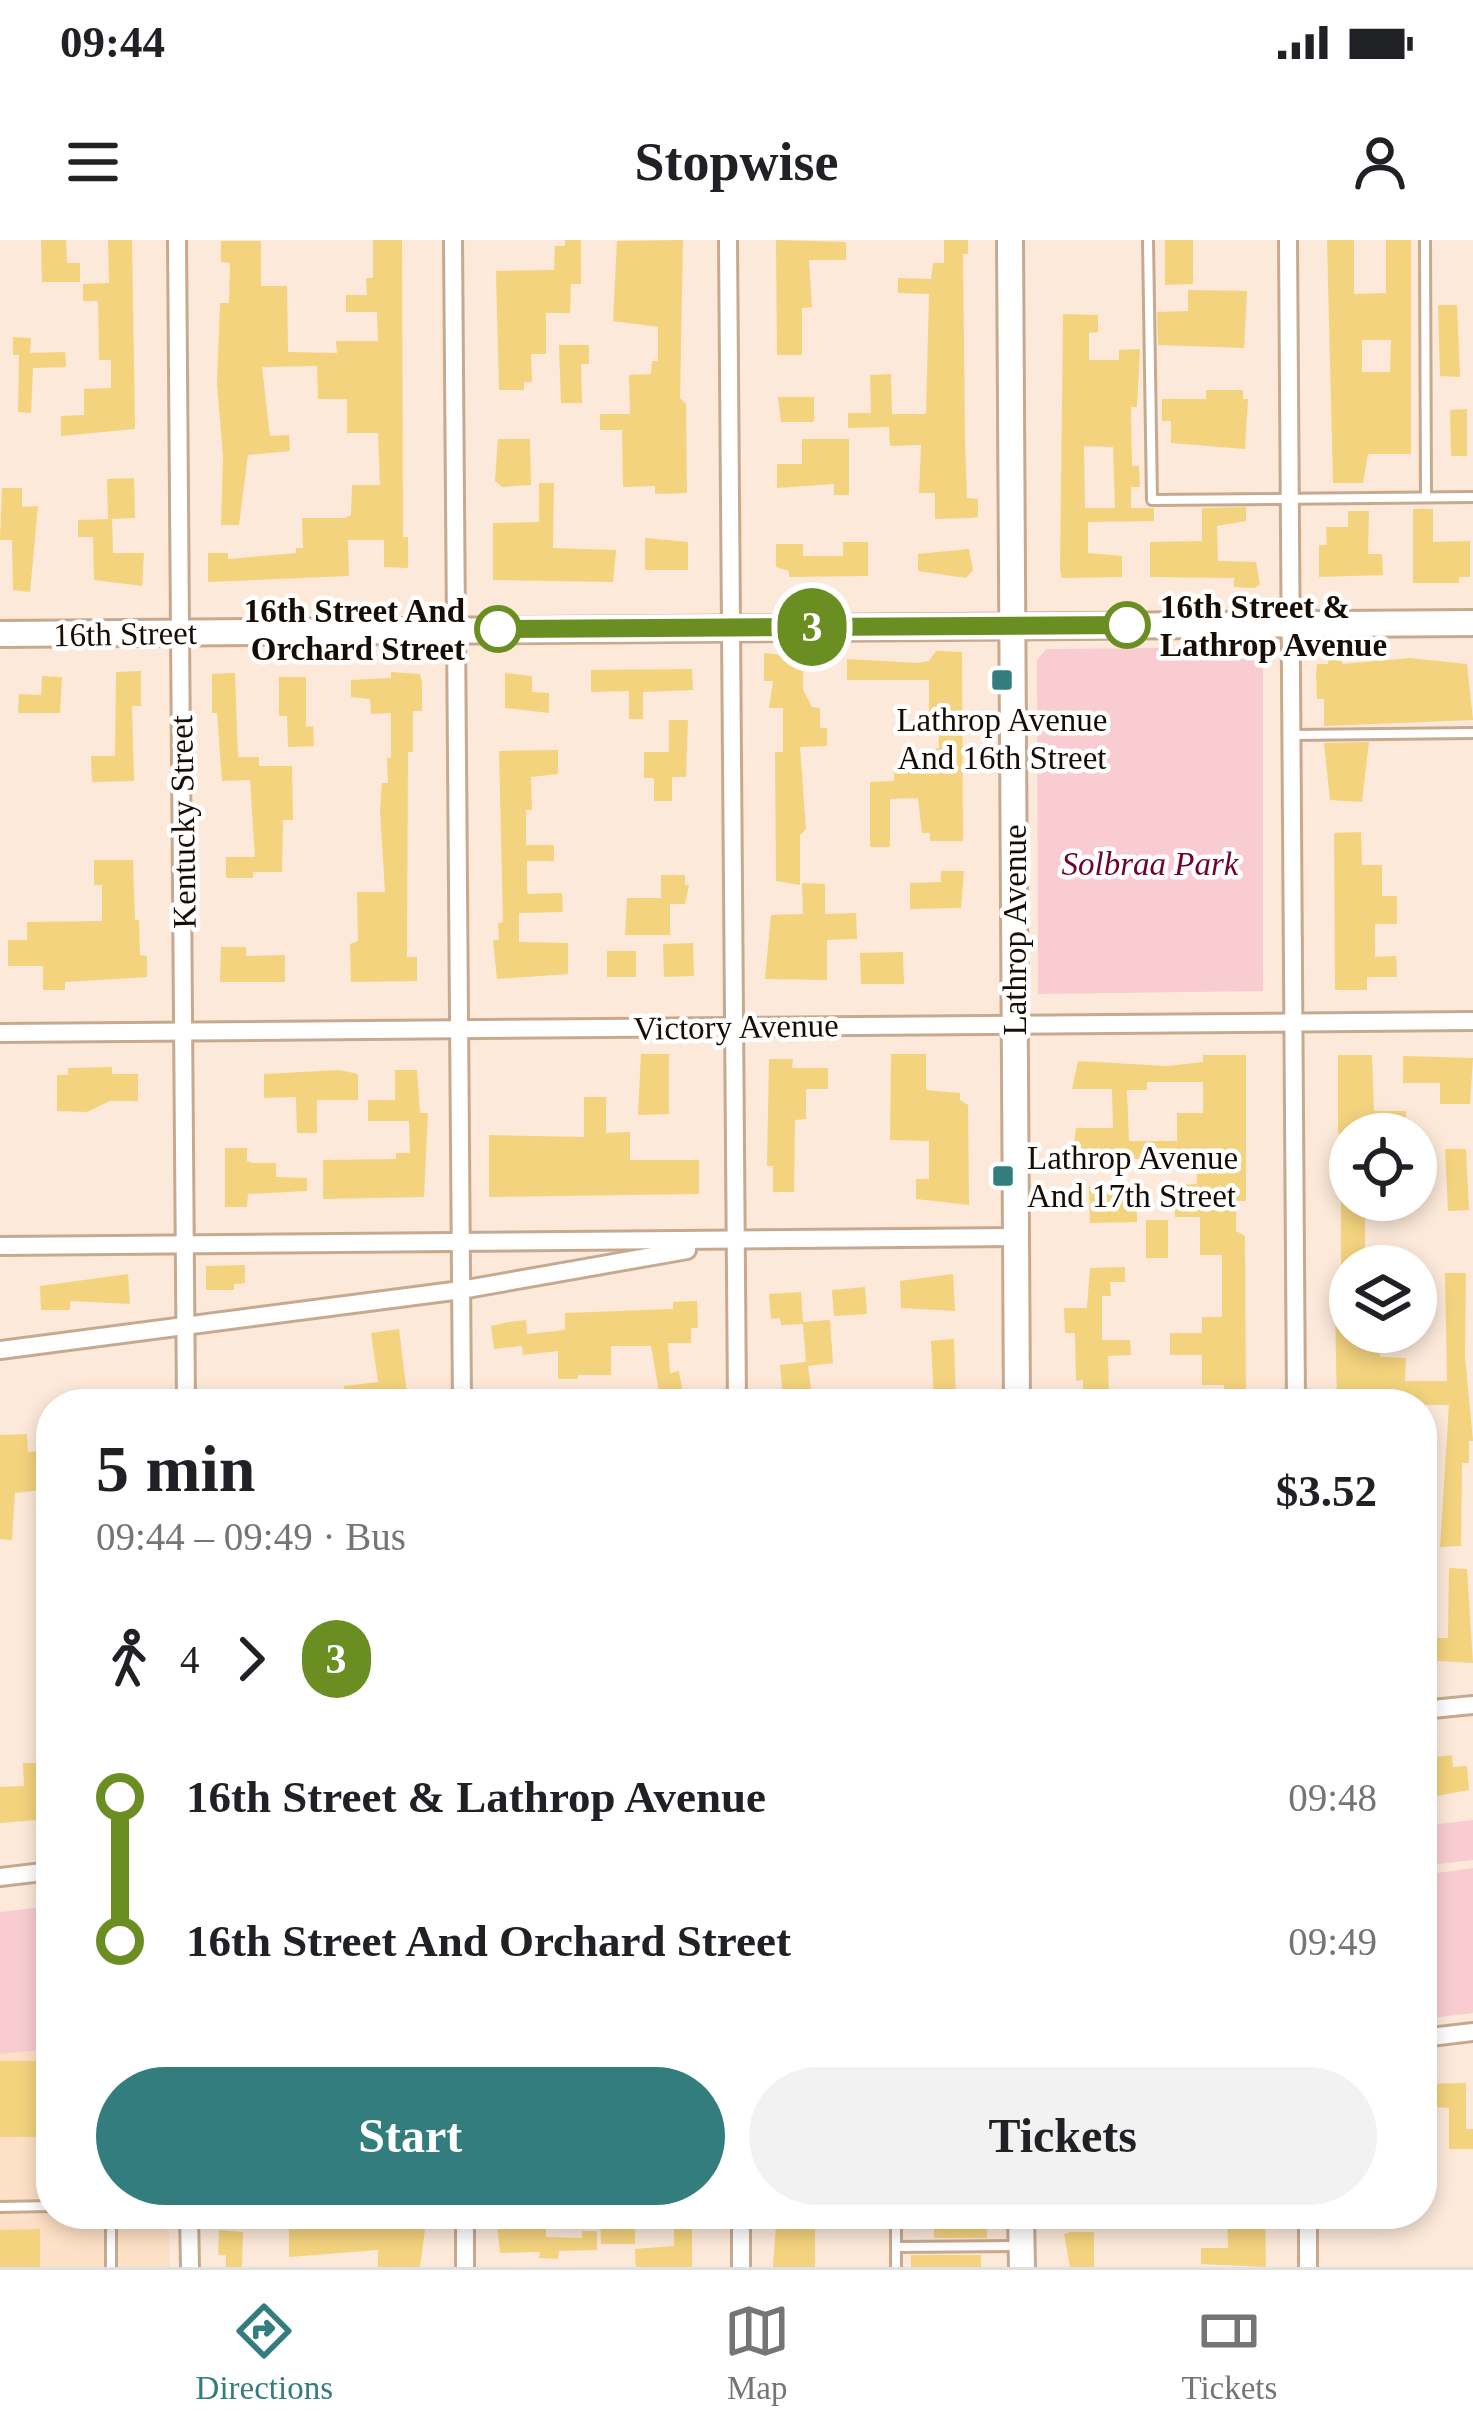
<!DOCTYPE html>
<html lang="en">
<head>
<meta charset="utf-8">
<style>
	body { margin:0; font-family:"Times New Roman",serif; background:#f2f2f2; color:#202124; height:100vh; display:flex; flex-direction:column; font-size:45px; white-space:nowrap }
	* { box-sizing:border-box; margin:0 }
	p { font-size:39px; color:#757577 }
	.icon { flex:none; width:66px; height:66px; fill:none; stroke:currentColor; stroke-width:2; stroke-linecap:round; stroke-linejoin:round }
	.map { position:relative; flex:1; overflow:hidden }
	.panel { position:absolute; left:36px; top:1149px; width:1401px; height:840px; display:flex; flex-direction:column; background:#fff; border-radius:48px; box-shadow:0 6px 18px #0003 }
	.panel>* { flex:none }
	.badge { padding:0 24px; border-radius:39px; font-size:42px; line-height:78px }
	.tools { position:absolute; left:1329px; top:873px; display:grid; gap:24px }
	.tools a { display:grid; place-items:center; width:108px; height:108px; border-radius:50%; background:#fff; box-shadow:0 6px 18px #0003; font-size:60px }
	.map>.badge { position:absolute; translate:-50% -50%; box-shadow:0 0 0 6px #fff }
	.legs { display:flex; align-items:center; gap:18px; height:132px; padding:0 60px; font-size:39px }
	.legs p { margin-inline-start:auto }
	.summary { display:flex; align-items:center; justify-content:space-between; height:204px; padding:0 60px }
	h1 { font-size:66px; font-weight:600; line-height:90px }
	.action { display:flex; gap:24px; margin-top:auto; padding:24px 60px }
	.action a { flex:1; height:138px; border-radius:72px; background:#347d7e; color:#fff; font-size:48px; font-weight:600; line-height:138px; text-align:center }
	.action a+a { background:#f2f2f2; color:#202124 }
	ul { padding:0 60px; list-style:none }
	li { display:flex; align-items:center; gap:42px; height:144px; font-size:45px }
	li i { display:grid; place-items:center; width:18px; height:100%; margin:0 15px; background:currentColor }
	li i::after { content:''; width:30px; height:30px; margin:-15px; border:9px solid; border-radius:50%; background:#fff }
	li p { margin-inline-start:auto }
	li:first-child i { background:linear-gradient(#0000 50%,currentColor 0) }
	li:last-child i { background:linear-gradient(currentColor 50%,#0000 0) }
	.status { display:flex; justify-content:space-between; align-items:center; height:84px; padding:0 60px; background:#fff; direction:ltr }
	.status svg { height:33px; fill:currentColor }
	header { display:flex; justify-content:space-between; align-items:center; height:156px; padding:0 60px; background:#fff; font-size:54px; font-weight:600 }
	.tab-bar { display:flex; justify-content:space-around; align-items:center; height:168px; border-top:3px solid #e0e0e0; background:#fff; font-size:33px; color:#757577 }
	.tab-bar a { display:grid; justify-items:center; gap:6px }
	.tab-bar .selected { color:#347d7e }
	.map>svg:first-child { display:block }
	.built { fill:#fee0c6 }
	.green { fill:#f9ccd2 }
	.building { fill:#f3d37e; fill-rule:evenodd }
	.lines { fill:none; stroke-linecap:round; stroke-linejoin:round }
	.lane-casing { stroke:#c7a990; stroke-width:14 }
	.street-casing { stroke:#c7a990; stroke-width:22 }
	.secondary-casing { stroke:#c7a990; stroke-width:30 }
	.lane { stroke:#fff; stroke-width:8 }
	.street { stroke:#fff; stroke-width:16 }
	.secondary { stroke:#fff; stroke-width:24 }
	.line-1-casing { stroke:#fff; stroke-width:27 }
	.line-1 { stroke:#6b8e23; stroke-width:18 }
	.stop-1-dot { fill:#fff; stroke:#6b8e23; stroke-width:6 }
	.poi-dot { fill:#347d7e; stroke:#fff; stroke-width:4.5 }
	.labels { text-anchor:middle; stroke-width:9; stroke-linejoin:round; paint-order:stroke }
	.stop-label { font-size:33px; font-weight:bold; fill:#170d05; stroke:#fff; text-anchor:start }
	.street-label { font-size:33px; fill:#170d05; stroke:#fff }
	.poi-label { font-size:33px; fill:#170d05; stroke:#fff }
	.park-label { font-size:33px; font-style:italic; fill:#72012b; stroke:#fff }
</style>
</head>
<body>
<div class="status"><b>09:44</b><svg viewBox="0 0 49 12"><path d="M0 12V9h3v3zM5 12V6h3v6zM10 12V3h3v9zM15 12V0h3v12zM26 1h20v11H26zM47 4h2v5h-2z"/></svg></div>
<header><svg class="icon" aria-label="menu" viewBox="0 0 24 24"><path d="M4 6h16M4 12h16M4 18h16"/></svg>Stopwise<svg class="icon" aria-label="person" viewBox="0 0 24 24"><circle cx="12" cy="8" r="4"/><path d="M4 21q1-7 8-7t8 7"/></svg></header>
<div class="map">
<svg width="1473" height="2027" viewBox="0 0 1473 2027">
	<rect width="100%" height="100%" fill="#fce9d9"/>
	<!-- built -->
	<polygon class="built" points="51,1755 51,1974 169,1974 170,2027 0,2027 0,1763"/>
	<!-- green -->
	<g class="green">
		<polygon points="1263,407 1263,751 1038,754 1037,420 1046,409"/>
		<polygon points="1473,1580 1473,1620 1422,1626 1422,1586"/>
		<polygon points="1473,1628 1473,1773 1422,1779 1422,1635"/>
		<polygon points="51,1666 51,1809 0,1814 0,1672"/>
	</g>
	<!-- building -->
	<g class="building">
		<polygon points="41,0 66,0 67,23 80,23 80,42 42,42"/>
		<polygon points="108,0 132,0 135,189 61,196 61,176 84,175 84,149 111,148 111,120 99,120 98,61 83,61 83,44 109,43"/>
		<polygon points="373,0 402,0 403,297 408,297 408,328 384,327 384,300 348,300 349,336 208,342 208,313 228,313 228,319 296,313 296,308 303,308 302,278 345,278 351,275 352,245 380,245 378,193 347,193 347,159 318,159 317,126 262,127 270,196 289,195 290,211 248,215 239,285 221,285 223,217 217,143 220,63 229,63 230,23 221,22 221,1 261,1 261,46 287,46 288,112 337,113 336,101 378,101 377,72 346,72 346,55 367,55 366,38 373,38"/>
		<polygon points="565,0 581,0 581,44 571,44 570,73 546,73 546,114 531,114 532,142 524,142 524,150 499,150 496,31 554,30 555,6 565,6"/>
		<polygon points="683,0 680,158 686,164 687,253 655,254 655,246 623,247 622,190 600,190 600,174 630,174 629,135 651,134 652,121 658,121 658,87 613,81 617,1"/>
		<polygon points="776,0 846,2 846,20 809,20 812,67 802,68 802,115 777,115"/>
		<polygon points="944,0 968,0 968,14 963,14 965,200 967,258 978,259 978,277 972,278 935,279 935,253 919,253 921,205 890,206 889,187 848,188 848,173 871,173 870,135 891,134 892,174 926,174 929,54 898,53 898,38 931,39 933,23 944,23"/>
		<polygon points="1165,0 1193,0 1193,44 1165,45"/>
		<path d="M1327,0H1354V54L1386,53V0H1411V214H1368L1363,243H1333ZM1362,100H1391L1390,132H1362Z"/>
		<polygon points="1188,50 1247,51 1244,108 1158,105 1157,72 1188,71"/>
		<polygon points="1438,65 1457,65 1460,137 1440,136"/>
		<path d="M1063,74L1098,75V92L1089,93V120H1119V110L1140,109L1137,167H1131L1132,226H1139L1140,247H1131V268H1154V281L1088,282V313L1122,316V337L1062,338L1060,330ZM1084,206L1113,207L1115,268H1085Z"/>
		<polygon points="13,97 31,98 30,113 65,112 66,127 33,128 31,173 18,172 19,115 13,115"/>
		<polygon points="559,105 589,105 589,124 581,124 582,163 561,163"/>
		<polygon points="1206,150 1243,150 1243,159 1248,159 1245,209 1171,203 1171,181 1162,181 1162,159 1206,159"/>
		<polygon points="778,157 814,157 814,182 781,182"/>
		<polygon points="1467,169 1467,216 1451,216 1450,170"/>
		<polygon points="498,199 530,199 531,245 502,247 495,241"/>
		<polygon points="802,199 849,199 849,255 834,255 834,244 777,248 777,224 802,224"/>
		<polygon points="134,238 135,278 108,279 107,239"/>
		<polygon points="539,243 554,243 553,308 616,310 613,342 493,340 493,283 539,282"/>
		<polygon points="2,248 22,248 22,267 38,266 30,352 13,350 12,300 0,300"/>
		<polygon points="1246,267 1246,281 1217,286 1218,321 1256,322 1260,344 1255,348 1234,347 1234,338 1150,337 1150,302 1202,301 1202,268"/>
		<polygon points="1413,269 1433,269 1433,302 1470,301 1470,337 1459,337 1459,343 1413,343"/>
		<polygon points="1348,271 1369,271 1368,314 1382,314 1383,335 1319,337 1319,305 1327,305 1326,287 1348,287"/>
		<polygon points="112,279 113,313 144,313 142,346 94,340 93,297 78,297 78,280"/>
		<polygon points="645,298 688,302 688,330 645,330"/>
		<polygon points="843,302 868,302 868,336 789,337 789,331 776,327 776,304 803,304 803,316 843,316"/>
		<polygon points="969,309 973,330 966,338 918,331 918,314"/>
		<polygon points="936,411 962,412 963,601 930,601 930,593 922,593 918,558 890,559 890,607 870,607 870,542 894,541 894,524 918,524 918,513 939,508 938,475 929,475 929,440 847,440 847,419 917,423 929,421"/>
		<polygon points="764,413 803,417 803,450 812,467 820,468 820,488 827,488 827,506 800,507 806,589 800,595 800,645 776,641 775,512 783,512 783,468 769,468 773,441 764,441"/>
		<polygon points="1328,417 1342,417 1342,424 1410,418 1467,424 1473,480 1324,486 1324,459 1317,459 1316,435 1317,424 1328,424"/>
		<polygon points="692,429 693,450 643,452 643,479 629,479 629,451 591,452 591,430"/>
		<polygon points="141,431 141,466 132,466 134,541 92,542 91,516 115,516 116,432"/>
		<polygon points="391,432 420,434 422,443 422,471 413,471 413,512 408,512 407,717 417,717 417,741 351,742 350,704 358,701 357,652 385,652 380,570 382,543 388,543 387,518 391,518 391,473 371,474 370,459 351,457 351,440 391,438"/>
		<polygon points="235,433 238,517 259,517 259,526 292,526 293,580 283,580 282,632 253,632 253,638 226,638 226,617 255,617 250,540 222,541 217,473 212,473 212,434"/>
		<polygon points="505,433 532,436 532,452 549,453 549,473 505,468"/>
		<polygon points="42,436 62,437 60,473 18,473 19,454 41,455"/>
		<polygon points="279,437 306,437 306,487 313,486 314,506 288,507 287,476 279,476"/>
		<polygon points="669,480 688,480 686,537 672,537 672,561 654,561 654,538 644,538 644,512 669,512"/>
		<polygon points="1369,502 1362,562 1330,560 1324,503"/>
		<polygon points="558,510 558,534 531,537 532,570 526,570 526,605 554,605 554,621 527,621 527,648 528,654 562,653 563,672 519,673 519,702 568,703 568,734 497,739 493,700 499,700 498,683 503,682 499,511"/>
		<polygon points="1361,592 1362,625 1382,625 1382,656 1397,656 1397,684 1375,684 1375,717 1396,716 1397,737 1367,737 1367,750 1335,750 1334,593"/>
		<polygon points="94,620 133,620 135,680 139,680 140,715 147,716 147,737 65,742 65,750 43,750 43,726 8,726 8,700 27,700 27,682 102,681 102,645 94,645"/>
		<polygon points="941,631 964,631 961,668 910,669 910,643 941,642"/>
		<polygon points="661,635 685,635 685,645 689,645 685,664 670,664 670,695 625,695 627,658 661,658"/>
		<polygon points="802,643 825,644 825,674 856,673 857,699 827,700 827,740 765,739 771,675 803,674"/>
		<polygon points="693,703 694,736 664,737 663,704"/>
		<polygon points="221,707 246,707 246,716 285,715 285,742 220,742"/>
		<rect x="607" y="711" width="29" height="26"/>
		<polygon points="903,712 904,744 861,744 860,713"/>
		<polygon points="641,814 669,814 669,874 638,875"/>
		<polygon points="891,814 926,814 926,850 960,853 960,860 968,865 969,965 916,959 916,939 929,939 929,901 890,900"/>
		<path d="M1203,815H1246V961H1236V991L1245,996L1246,1161L1224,1162V1145H1202V1115H1170V1093H1202V1077H1222V1015H1200V977H1175V945L1197,944L1196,919H1072L1076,888H1113L1112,849H1072L1078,821L1167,826L1203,822ZM1147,842H1203V873H1177V901H1129L1127,850H1147Z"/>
		<polygon points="1338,815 1372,815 1374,871 1406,871 1406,886 1380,885 1380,894 1338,894"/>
		<polygon points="1403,816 1473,818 1470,864 1440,864 1440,843 1403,843"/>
		<polygon points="769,819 793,819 792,828 828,828 828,849 806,849 806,879 795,880 794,952 773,952 773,926 767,926"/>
		<polygon points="112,827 112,834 138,834 138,861 110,861 87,872 57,871 57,835 68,835 68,828"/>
		<polygon points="339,830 358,834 358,860 317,860 317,893 297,893 296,857 264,858 264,834"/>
		<polygon points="395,830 417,830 420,873 428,873 424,957 323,959 323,920 396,919 396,913 410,913 409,881 368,881 368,860 395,860"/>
		<polygon points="584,857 606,857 606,893 630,892 630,920 699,920 699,954 489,957 489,895 584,897"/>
		<polygon points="225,908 247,908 247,921 253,923 276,923 276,937 307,938 307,951 248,954 247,967 225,967"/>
		<polygon points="1445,909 1466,909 1469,970 1448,971"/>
		<polygon points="1137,946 1137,982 1090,983 1089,947"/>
		<polygon points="1341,960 1372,960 1372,974 1365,974 1365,1012 1371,1012 1371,1026 1341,1026"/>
		<rect x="1146" y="980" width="22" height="38"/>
		<polygon points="245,1025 245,1043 234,1044 234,1050 206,1050 206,1026"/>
		<polygon points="1125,1027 1125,1042 1110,1042 1111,1056 1102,1056 1102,1100 1130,1100 1131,1115 1108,1116 1109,1159 1083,1159 1083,1140 1076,1141 1075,1093 1065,1093 1064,1068 1087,1068 1090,1028"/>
		<polygon points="1445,1033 1466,1033 1465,1116 1473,1201 1469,1201 1469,1223 1462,1223 1461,1306 1440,1307 1449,1165 1337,1164 1335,1068 1350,1068 1350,1092 1380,1092 1380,1117 1406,1118 1405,1141 1447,1141"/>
		<polygon points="128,1034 130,1064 70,1061 70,1070 41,1070 40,1046"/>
		<polygon points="953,1034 955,1071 901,1068 900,1041"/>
		<polygon points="865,1047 867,1074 834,1076 832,1050"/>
		<polygon points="801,1052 803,1082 830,1080 833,1123 808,1126 812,1156 783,1159 780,1125 806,1122 803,1084 781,1085 780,1078 771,1079 769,1054"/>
		<polygon points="697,1061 698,1088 691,1088 691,1103 668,1103 670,1133 679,1131 684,1160 661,1163 651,1106 611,1106 611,1135 578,1135 578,1139 558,1139 558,1111 523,1115 522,1106 494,1109 491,1086 509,1082 526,1080 527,1094 565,1090 565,1073 673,1069 673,1062"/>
		<polygon points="399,1089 407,1154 346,1164 344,1146 378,1142 371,1093"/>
		<polygon points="954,1099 956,1164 934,1164 931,1101"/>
		<polygon points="27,1194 28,1212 37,1211 41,1250 15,1253 12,1300 0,1299 0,1195"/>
		<polygon points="1449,1328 1467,1329 1473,1423 1422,1420 1422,1398 1448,1398"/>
		<polygon points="1452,1515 1453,1527 1467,1526 1469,1550 1431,1557 1427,1518"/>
		<polygon points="23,1523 42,1523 42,1549 51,1548 51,1579 0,1583 0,1547 24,1546"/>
		<rect x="0" y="1821" width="51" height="76"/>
		<polygon points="1466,1843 1466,1889 1473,1889 1473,1909 1449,1909 1449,1868 1422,1866 1422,1844"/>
		<polygon points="427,1974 420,2027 378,2027 378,2010 289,2017 289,1976"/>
		<polygon points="496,1974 546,1974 546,1997 582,1998 582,1991 597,1991 597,2010 559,2011 558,2019 539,2018 540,2012 500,2013"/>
		<polygon points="600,1974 635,1974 635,2004 601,2004"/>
		<polygon points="1227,1974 1265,1974 1266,2027 1201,2024 1201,2008 1228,2008"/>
		<polygon points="934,1979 987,1980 987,1998 934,1998"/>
		<polygon points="674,1982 692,1982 692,2027 636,2027 635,2009 674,2006"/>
		<polygon points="776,1984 815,1986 815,2027 773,2027"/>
		<polygon points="40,1989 40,2027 0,2027 0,1990"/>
		<polygon points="219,1990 243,1992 242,2027 226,2027 226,2015 218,2015"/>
		<polygon points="1070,1992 1094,1992 1094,2027 1070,2027 1064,1994"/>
		<rect x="911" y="2015" width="70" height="12"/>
	</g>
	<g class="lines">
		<!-- lane casing -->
		<g class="lane-casing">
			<g id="lane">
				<polyline points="1148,0 1152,260 1473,257"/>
				<polyline points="1425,0 1426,256"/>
				<polyline points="1293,495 1473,493"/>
				<polyline points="0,1967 51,1966"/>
				<polyline points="896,2007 1015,2006"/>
				<polyline points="111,2027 111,1974"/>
				<polyline points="896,2027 896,1976"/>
			</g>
		</g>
		<!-- street casing -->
		<g class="street-casing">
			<g id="street">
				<polyline points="177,0 186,1164"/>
				<polyline points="453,0 462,1164"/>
				<polyline points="728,0 737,1164"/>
				<polyline points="1288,0 1296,1164"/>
				<polyline points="0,793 1473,781"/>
				<polyline points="0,1006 1016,997"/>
				<polyline points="0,1110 461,1050 687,1010"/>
				<polyline points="1422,1470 1473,1465"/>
				<polyline points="0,1637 51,1631"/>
				<polyline points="1422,1798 1473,1792"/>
				<polyline points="189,1974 190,2027"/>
				<polyline points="465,1974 465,2027"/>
				<polyline points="741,1974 741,2027"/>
				<polyline points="1308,1974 1308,2027"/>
			</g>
		</g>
		<!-- secondary casing -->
		<g class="secondary-casing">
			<g id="secondary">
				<polyline points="1010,0 1017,1164"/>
				<polyline points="0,394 1473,383"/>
				<polyline points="1021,1974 1022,2027"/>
			</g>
		</g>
		<!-- lane -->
		<use href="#lane" class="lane"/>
		<!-- street -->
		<use href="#street" class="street"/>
		<!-- secondary -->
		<use href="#secondary" class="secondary"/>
	</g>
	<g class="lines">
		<!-- line-1 casing -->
		<g class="line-1-casing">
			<polyline id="line-1" points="498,389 1127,385"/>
		</g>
		<!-- line-1 -->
		<use href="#line-1" class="line-1"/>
	</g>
	<!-- markers -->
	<g class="stop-1-dot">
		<circle cx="1127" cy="385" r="21"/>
		<circle cx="498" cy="389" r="21"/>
	</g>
	<g class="poi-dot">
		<rect x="990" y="428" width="24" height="24" rx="6"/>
		<rect x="991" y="924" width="24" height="24" rx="6"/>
	</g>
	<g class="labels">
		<!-- stop labels -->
		<g class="stop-label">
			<text x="1160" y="378">16th Street &amp;<tspan x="1160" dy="38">Lathrop Avenue</tspan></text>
			<text x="465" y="382" text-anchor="end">16th Street And<tspan x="465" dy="38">Orchard Street</tspan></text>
		</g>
		<!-- street labels -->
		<g class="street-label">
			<text transform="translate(125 393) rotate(-1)" y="12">16th Street</text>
			<text transform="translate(182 582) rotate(-91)" y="12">Kentucky Street</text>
			<text transform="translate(1014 690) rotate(-90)" y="12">Lathrop Avenue</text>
			<text transform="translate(736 786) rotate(-1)" y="12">Victory Avenue</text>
		</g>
		<!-- poi labels -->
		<g class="poi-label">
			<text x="1002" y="491">Lathrop Avenue<tspan x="1002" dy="38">And 16th Street</tspan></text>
			<text x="1027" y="929" text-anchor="start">Lathrop Avenue<tspan x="1027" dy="38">And 17th Street</tspan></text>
		</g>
		<!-- park labels -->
		<g class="park-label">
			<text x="1150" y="635">Solbraa Park</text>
		</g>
	</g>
</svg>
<div class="tools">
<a><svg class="icon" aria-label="locate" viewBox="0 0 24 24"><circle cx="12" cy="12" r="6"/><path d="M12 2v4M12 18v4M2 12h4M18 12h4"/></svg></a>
<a><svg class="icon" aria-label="layers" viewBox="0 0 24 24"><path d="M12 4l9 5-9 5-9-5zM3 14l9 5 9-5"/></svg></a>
</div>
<b class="badge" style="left:812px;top:387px;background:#6b8e23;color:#fff">3</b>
<section class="panel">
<div class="summary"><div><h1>5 min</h1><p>09:44 – 09:49 · Bus</p></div><b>$3.52</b></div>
<div class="legs"><svg class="icon" aria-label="walk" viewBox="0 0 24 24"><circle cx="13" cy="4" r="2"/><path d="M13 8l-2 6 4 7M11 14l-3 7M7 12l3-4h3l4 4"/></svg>4<svg class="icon" aria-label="forward" viewBox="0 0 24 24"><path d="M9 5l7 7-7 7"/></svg><b class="badge" style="background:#6b8e23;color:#fff">3</b></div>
<ul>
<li><i style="color:#6b8e23"></i><b>16th Street &amp; Lathrop Avenue</b><p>09:48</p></li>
<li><i style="color:#6b8e23"></i><b>16th Street And Orchard Street</b><p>09:49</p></li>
</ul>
<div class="action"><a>Start</a><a>Tickets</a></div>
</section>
</div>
<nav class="tab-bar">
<a class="selected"><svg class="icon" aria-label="directions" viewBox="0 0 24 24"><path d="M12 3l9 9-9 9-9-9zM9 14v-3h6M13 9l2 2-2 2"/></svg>Directions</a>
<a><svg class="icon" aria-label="map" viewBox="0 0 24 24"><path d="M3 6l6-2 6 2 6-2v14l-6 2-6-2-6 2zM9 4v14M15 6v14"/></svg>Map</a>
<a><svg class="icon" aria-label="tickets" viewBox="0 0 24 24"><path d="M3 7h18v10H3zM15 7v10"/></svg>Tickets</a>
</nav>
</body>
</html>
